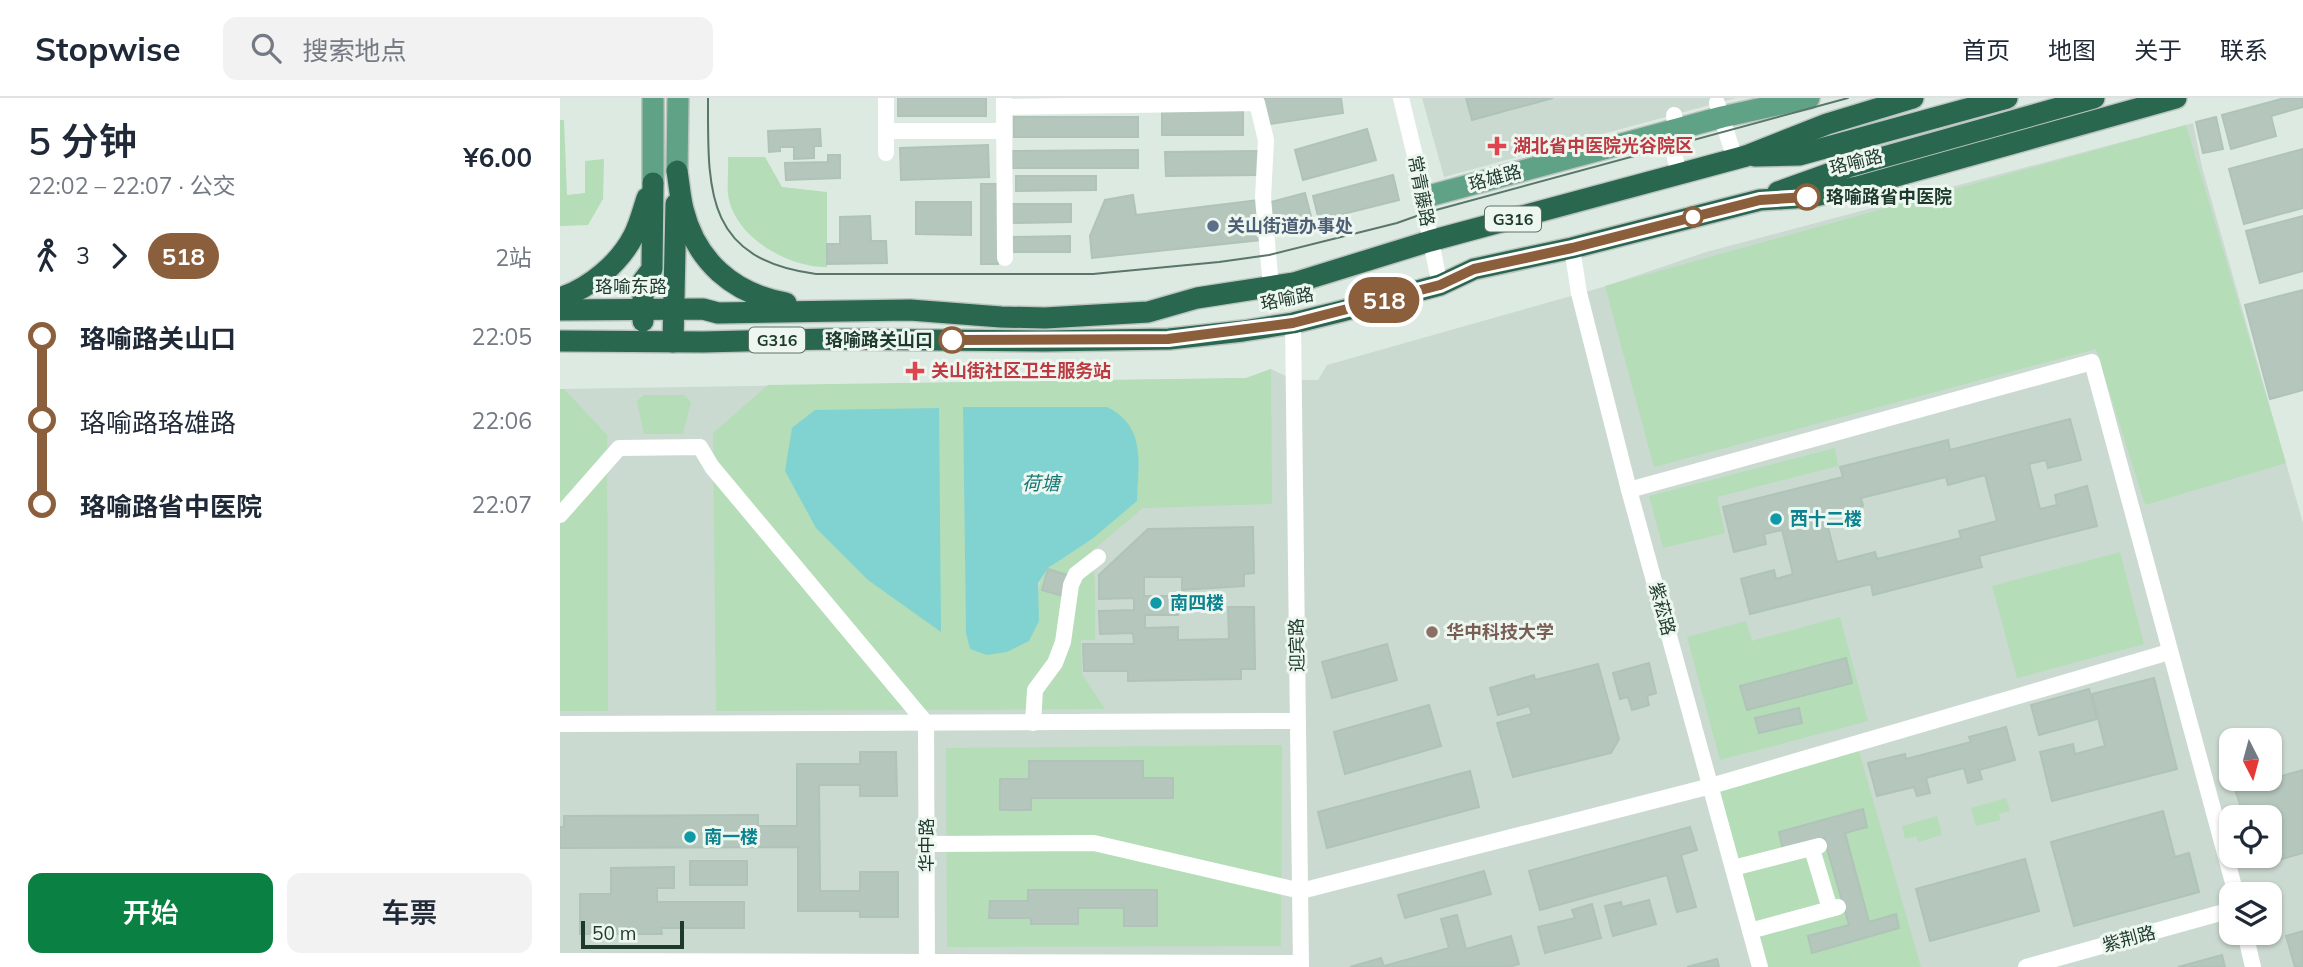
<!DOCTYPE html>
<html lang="zh">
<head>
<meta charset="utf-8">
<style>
	body { margin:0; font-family:Mulish,"Noto Sans SC",sans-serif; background:#f2f2f3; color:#1f2937; height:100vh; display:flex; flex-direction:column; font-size:26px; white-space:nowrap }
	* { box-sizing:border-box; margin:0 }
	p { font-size:23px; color:#747a83 }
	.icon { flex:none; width:38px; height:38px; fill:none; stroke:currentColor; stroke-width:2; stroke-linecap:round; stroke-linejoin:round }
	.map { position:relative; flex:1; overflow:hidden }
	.drawer { display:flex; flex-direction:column; background:#fff; width:560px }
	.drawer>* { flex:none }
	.badge { padding:0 14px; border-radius:23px; font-size:24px; line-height:46px }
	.needle { width:46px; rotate:174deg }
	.tools { position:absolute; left:1659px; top:630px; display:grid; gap:14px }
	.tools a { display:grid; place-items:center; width:63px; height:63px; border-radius:14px; background:#fff; box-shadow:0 2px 5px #0004; font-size:35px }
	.scale { position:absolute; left:21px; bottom:18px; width:103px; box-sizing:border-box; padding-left:7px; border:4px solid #1e3a2d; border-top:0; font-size:19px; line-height:24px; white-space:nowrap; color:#1e3a2d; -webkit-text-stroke:5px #edf7f0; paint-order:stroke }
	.map>.badge { position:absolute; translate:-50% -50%; box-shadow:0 0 0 4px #fff }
	.legs { display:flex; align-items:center; gap:10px; height:77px; padding:0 28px; font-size:23px }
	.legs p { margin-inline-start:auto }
	.head { display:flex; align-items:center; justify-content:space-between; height:119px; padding:0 28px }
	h1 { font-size:38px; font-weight:600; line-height:52px }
	.button { display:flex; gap:14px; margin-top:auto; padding:14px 28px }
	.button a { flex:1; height:80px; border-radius:14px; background:#0b8043; color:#fff; font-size:28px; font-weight:600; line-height:80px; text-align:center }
	.button a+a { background:#f2f2f3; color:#1f2937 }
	ul { padding:0 28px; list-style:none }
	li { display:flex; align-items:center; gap:24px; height:84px; font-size:26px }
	li i { display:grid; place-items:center; width:10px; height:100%; margin:0 9px; background:currentColor }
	li i::after { content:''; width:18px; height:18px; margin:-9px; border:5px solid; border-radius:50%; background:#fff }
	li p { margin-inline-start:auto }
	li:first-child i { background:linear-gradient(#0000 50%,currentColor 0) }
	li:last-child i { background:linear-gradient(currentColor 50%,#0000 0) }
	header { display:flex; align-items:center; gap:42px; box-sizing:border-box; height:98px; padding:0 35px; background:#fff; border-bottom:2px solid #e0e1e3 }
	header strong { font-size:33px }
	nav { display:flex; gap:38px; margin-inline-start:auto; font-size:24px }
	.search { width:490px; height:63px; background:#f2f2f3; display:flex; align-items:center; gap:18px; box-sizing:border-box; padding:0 24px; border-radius:14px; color:#747a83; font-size:26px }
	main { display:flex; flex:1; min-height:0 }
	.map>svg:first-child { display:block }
	.built { fill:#cbdad0; fill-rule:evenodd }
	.green { fill:#b4ddb8; fill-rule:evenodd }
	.water { fill:#81d3d1 }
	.building { fill:#b5c7bd; stroke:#afc3b8; stroke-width:2; fill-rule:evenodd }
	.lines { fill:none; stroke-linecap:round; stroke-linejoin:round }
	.major-casing { stroke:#bcc4c0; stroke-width:24 }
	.highway-casing { stroke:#bcc4c0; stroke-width:24 }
	.minor { stroke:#fff; stroke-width:16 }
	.major { stroke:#5fa285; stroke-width:21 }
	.highway { stroke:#29674f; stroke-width:21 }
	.tram { stroke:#587669; stroke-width:2 }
	.line-1-casing { stroke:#fff; stroke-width:16 }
	.line-1 { stroke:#8b5e3c; stroke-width:10 }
	.health-dot { fill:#e0444e; stroke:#edf7f0; stroke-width:2.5 }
	.stop-1-dot { fill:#fff; stroke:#8b5e3c; stroke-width:3.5 }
	.service-dot { fill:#5c6f8a; stroke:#edf7f0; stroke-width:2.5 }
	.culture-dot { fill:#0f9aa8; stroke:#edf7f0; stroke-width:2.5 }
	.education-dot { fill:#8d6e63; stroke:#edf7f0; stroke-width:2.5 }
	.labels { text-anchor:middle; stroke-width:6; stroke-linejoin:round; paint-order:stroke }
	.shield { fill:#edf7f0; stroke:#5c7368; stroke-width:2 }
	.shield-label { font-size:16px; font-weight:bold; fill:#1e3a2d }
	.health-label { font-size:18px; font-weight:bold; fill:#be3a42; stroke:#edf7f0; text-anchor:start }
	.street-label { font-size:18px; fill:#1e3a2d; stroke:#edf7f0 }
	.stop-label { font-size:18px; font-weight:bold; fill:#1e3a2d; stroke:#edf7f0; text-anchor:start }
	.service-label { font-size:18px; font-weight:bold; fill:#4e5e75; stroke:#edf7f0; text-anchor:start }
	.culture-label { font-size:18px; font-weight:bold; fill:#0d838f; stroke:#edf7f0; text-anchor:start }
	.education-label { font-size:18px; font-weight:bold; fill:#785e54; stroke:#edf7f0; text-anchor:start }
	.water-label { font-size:19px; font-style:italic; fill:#167877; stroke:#edf7f0 }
</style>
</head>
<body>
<header>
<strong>Stopwise</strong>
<div class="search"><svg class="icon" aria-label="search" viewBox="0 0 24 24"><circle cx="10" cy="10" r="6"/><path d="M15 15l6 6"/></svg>搜索地点</div>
<nav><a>首页</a><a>地图</a><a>关于</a><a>联系</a></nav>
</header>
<main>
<section class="drawer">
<div class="head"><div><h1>5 分钟</h1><p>22:02 – 22:07 · 公交</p></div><b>¥6.00</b></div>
<div class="legs"><svg class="icon" aria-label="walk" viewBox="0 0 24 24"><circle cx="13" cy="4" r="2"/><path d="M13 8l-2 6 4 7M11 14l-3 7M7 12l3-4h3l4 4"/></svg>3<svg class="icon" aria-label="forward" viewBox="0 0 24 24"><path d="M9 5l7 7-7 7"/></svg><b class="badge" style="background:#8b5e3c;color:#fff">518</b><p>2站</p></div>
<ul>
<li><i style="color:#8b5e3c"></i><b>珞喻路关山口</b><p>22:05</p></li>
<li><i style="color:#8b5e3c"></i><span>珞喻路珞雄路</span><p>22:06</p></li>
<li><i style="color:#8b5e3c"></i><b>珞喻路省中医院</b><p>22:07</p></li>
</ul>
<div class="button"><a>开始</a><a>车票</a></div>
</section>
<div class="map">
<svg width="1743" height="869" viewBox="0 0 1743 869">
	<rect width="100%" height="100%" fill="#ddeae2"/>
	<!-- built -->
	<g class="built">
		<polygon points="862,0 1176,0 884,79"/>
		<path d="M1633,25L1642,69L1743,425V869H0V291L686,280L711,271L734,282H758L767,267L1043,189L1146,154ZM1671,642H1710V681H1671ZM1671,719H1710V758H1671ZM1671,796H1710V835H1671Z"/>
	</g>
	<!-- green -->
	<g class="green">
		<polygon points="0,22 4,22 7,97 25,95 25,63 44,61 43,101 28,127 0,128"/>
		<polygon points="1626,27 1726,365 1585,407 1536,251 1094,369 1045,188"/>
		<path d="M168,59H205L222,89L267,94V169C230,170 178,141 169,102C166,89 169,72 168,59Z"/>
		<path d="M711,271L712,406L583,410L532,453L535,489V542H521L522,576L545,611L156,613L153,335L208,287L686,280ZM403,309L532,441C491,468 472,468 479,523C454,547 448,564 410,551L406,534Z"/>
		<polygon points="0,291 4,291 47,337 48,613 0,613"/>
		<polygon points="84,297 124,297 131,304 123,336 84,336 77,303"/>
		<polygon points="1275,350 1278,368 1157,399 1165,435 1103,450 1089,398"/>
		<polygon points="1560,454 1584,546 1457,580 1432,488"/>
		<polygon points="1280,519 1308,623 1160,662 1127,539 1186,523 1192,543"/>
		<polygon points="722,647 721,848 387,849 386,650"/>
		<polygon points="1298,650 1361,869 1208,869 1157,691"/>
		<polygon points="1446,700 1450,713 1439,716 1440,722 1416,728 1411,710"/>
		<polygon points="1377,718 1382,737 1358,744 1356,738 1345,741 1342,728"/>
	</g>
	<!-- water -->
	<g class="water">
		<path d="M403,309H547C587,329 578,365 577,403L532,441L488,470L478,485L479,523L469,543L447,554L427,557L410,551L406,535Z"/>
		<polygon points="379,310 381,534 308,482 256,430 225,373 232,330 255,312"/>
	</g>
	<!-- building -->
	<g class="building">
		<rect x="338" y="0" width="88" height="18"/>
		<polygon points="700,0 781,0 783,15 704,27"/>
		<polygon points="906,0 993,0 912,22"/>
		<polygon points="1725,0 1743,0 1743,9 1711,18 1716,38 1671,51 1662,17"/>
		<polygon points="683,12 683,37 602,37 602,13"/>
		<rect x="454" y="19" width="124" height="20"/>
		<polygon points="1656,19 1663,51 1643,55 1636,24"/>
		<polygon points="260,31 261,48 254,48 254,60 234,61 234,49 220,49 220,53 209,54 208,33"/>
		<polygon points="807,31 816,62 743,82 735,52"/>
		<polygon points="428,47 429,79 341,82 340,50"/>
		<polygon points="1743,51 1743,110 1684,126 1669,71"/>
		<polygon points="578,52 578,70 453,70 452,53"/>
		<polygon points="699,53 699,77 606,78 605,54"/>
		<polygon points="268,57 280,57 280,80 226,82 225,65 268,64"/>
		<polygon points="833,77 839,102 759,122 753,98"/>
		<polygon points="456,78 536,78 536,92 456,93"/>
		<polygon points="421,86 437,86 438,166 421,166"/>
		<polygon points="745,95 753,126 715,135 707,105"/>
		<polygon points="573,97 576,117 698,102 701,142 532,160 530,138 545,102"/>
		<polygon points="356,104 411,104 411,137 356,136"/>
		<polygon points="450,106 511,106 511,124 450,125"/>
		<polygon points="310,118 311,143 326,143 327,165 267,166 267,146 280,146 280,119"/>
		<polygon points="1743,118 1743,173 1700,185 1686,133"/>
		<polygon points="510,138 510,154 449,154 449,139"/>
		<polygon points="1743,192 1743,292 1710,301 1685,207"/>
		<path d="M1510,321L1521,362L1488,370L1486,362L1469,366L1480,411L1497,407L1495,397L1527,388L1537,428L1419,458L1422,469L1313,497L1311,486L1190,516L1181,481L1214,472L1216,481L1233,476L1222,432L1204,436L1206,446L1174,454L1163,409L1283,379L1280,369L1388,342L1390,352ZM1425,377L1437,423L1399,433L1401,440L1317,461L1315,454L1277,464L1265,418L1303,408L1301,400L1386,379L1388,387Z"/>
		<polygon points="693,429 694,475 684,476 684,488 622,492 622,479 584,479 584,498 618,498 618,517 585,517 585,530 618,529 618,542 669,541 668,509 694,509 695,571 681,571 681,581 568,583 568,573 524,573 523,546 574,546 573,535 540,536 539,513 574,512 574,500 539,501 539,477 588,431"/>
		<polygon points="488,471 510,478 503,498 482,492"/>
		<polygon points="827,546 837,582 772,600 762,564"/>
		<polygon points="1286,560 1292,585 1187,612 1180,588"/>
		<polygon points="1089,565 1096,595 1087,598 1089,607 1072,612 1068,599 1060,601 1053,575"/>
		<polygon points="1038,566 1059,641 1051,655 953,679 937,625 972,616 969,608 938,617 930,590 974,577 975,582"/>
		<polygon points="1594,580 1617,671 1492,703 1480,654 1513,646 1515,656 1545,648 1532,596"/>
		<polygon points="1529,591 1537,621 1479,637 1471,607"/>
		<polygon points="869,607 881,648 785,676 774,634"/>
		<polygon points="1239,610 1242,625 1199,635 1195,620"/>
		<polygon points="1446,629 1455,662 1419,672 1422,681 1408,685 1404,670 1366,680 1370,695 1357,698 1354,689 1317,698 1308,665 1345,656 1346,661 1411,644 1409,639"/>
		<polygon points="300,654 336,654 337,698 300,698 300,687 259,687 260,793 300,793 300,774 338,774 338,819 300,819 300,813 238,813 238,749 0,750 0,729 4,729 4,718 198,717 198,728 237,728 237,666 300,666"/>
		<polygon points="469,663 583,663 583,680 613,680 613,700 471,700 471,712 440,712 440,681 469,681"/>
		<polygon points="1743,672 1743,755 1697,768 1695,758 1710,758 1710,719 1684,719 1675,691"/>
		<polygon points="910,673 919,709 767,750 758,714"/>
		<polygon points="1303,711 1307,729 1285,735 1309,824 1336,816 1339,830 1252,855 1248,838 1289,827 1264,740 1223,752 1219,734"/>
		<polygon points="1603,713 1615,759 1629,755 1639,794 1514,828 1491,744"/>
		<polygon points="1130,729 1137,752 1121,757 1136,809 1117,814 1107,777 980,812 969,773"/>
		<polygon points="1465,761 1479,813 1370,843 1356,791"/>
		<rect x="130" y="763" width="57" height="24"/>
		<polygon points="114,769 114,790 97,790 97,804 184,804 184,830 101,830 102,836 20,836 20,796 51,796 51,770"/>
		<polygon points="924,773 931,796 845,820 838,797"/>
		<polygon points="468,792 597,792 597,828 564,828 564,810 518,810 518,826 471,826 471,820 429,820 430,803 468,803"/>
		<polygon points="1089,802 1096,826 1053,838 1045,808 1061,804 1062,809"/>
		<polygon points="1032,806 1041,840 985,855 978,829 1015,820 1012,812"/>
		<polygon points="897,817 906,851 951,838 959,866 949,869 790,869 821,860 824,868 889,850 881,821"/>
		<polygon points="1743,833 1743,869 1735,869 1726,838"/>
		<polygon points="1662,857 1665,869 1618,869"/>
		<polygon points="1157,861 1159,869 1127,869"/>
	</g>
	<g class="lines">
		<!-- major casing -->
		<g class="major-casing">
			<g id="major">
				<polyline points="93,0 93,85"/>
				<polyline points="117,73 118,0"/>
				<polyline points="865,99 1162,19 1249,0"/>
			</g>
		</g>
		<!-- highway casing -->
		<g class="highway-casing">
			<g id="highway">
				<polyline points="1195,58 1239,57 1447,0"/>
				<path d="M117,73C119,85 120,99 123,111C136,163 173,196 226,205"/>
				<polyline points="1218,94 1288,69 1534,0"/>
				<path d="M0,200C30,190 60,165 74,137C80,125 83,112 87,100"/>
				<polyline points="0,212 143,211 158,215 350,212 441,219 485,220 588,214 637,200 734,185 870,143 1186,58 1267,26 1353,0"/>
				<polyline points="83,223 83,183 92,171 93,85"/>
				<polyline points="0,243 143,244 268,241 484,243 609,241 683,233 733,225 782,213 880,187 914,171 1012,150 1200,102 1250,99 1297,89 1616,0"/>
				<polyline points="113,244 116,106"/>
			</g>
		</g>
		<!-- minor -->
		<g class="minor">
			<polyline points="326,0 326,55"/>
			<polyline points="444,0 445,160"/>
			<polyline points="841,0 865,99 865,115 880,187"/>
			<polyline points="1157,5 1175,61"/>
			<polyline points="444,9 697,5 706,42 703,100 711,189"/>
			<polyline points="1114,17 1115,24 1109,35 1119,76"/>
			<polyline points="326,33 444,33"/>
			<polyline points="1012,150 1019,195 1069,392 1200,869"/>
			<polyline points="733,225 741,869"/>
			<polyline points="1069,392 1532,264 1676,796"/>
			<polyline points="0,417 59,350 140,349 152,369 366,625"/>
			<polyline points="366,625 367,869"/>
			<polyline points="473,625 475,592 495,565 503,544 511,487 516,476 538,459"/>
			<polyline points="0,626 738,623"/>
			<polyline points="367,746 534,745 741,793 1151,688 1609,554"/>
			<polyline points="1252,751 1270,811"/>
			<polyline points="1173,770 1259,748"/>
			<polyline points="1190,833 1278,809"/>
			<polyline points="1685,835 1693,869"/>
			<polyline points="0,863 741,865"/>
			<polyline points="1466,869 1671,812"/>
		</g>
		<!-- major -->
		<use href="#major" class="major"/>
		<!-- highway -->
		<use href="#highway" class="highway"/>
		<!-- tram -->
		<path class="tram" d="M148,0C148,92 144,161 256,176H533L659,164L709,157L837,125L865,115L1288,0"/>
	</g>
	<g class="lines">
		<!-- line-1 casing -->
		<g class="line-1-casing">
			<polyline id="line-1" points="392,242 608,241 733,225 880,187 914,171 1012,150 1200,102 1247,99"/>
		</g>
		<!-- line-1 -->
		<use href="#line-1" class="line-1"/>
	</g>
	<!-- markers -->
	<g class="health-dot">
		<path d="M933.5 37.5h7v7h7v7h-7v7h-7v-7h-7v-7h7z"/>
		<path d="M351.5 262.5h7v7h7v7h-7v7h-7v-7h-7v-7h7z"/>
	</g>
	<g class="stop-1-dot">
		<circle cx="1247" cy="99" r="12"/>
		<circle cx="1133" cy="119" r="9"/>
		<circle cx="392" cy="242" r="12"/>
	</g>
	<circle class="service-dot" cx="653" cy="128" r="7"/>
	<g class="culture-dot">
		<circle cx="1216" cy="421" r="7"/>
		<circle cx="596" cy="505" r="7"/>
		<circle cx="130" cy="739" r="7"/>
	</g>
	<circle class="education-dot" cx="872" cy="534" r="7"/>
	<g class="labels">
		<!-- shield labels -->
		<g class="shield">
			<rect x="925" y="108.5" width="56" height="25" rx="5"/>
			<rect x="189" y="229.5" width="56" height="25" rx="5"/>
		</g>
		<g class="shield-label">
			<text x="953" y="127">G316</text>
			<text x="217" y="248">G316</text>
		</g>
		<!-- health labels -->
		<g class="health-label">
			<text x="953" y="54">湖北省中医院光谷院区</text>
			<text x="371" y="279">关山街社区卫生服务站</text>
		</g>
		<!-- street labels -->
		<g class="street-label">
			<text transform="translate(1296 64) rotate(-14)" y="6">珞喻路</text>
			<text transform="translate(935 80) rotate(-15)" y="6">珞雄路</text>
			<text transform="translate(861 93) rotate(79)" y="6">常青藤路</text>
			<text x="71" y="195">珞喻东路</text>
			<text transform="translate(727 201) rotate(-11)" y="6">珞喻路</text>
			<text transform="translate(1102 511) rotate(75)" y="6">紫菘路</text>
			<text transform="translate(737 547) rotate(-91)" y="6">迎宾路</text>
			<text transform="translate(367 747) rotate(-90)" y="6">华中路</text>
			<text transform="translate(1569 841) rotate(-15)" y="6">紫荆路</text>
		</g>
		<!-- stop labels -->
		<g class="stop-label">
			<text x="1266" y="105">珞喻路省中医院</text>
			<text x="373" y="248" text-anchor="end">珞喻路关山口</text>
		</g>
		<!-- service labels -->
		<g class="service-label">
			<text x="667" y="134">关山街道办事处</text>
		</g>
		<!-- culture labels -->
		<g class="culture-label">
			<text x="1230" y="427">西十二楼</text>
			<text x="610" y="511">南四楼</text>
			<text x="144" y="745">南一楼</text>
		</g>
		<!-- education labels -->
		<g class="education-label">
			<text x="886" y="540">华中科技大学</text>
		</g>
		<!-- water labels -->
		<g class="water-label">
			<text x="481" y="392">荷塘</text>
		</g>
	</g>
</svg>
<div class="tools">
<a><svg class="needle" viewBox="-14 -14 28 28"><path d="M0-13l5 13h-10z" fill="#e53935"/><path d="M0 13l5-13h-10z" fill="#747a83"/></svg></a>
<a><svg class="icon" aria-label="locate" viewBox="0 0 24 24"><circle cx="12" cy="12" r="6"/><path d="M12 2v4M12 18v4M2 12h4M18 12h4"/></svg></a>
<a><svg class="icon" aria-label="layers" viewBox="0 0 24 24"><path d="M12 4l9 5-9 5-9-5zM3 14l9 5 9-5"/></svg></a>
</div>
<div class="scale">50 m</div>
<b class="badge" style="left:824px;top:202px;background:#8b5e3c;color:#fff">518</b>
</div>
</main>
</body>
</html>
